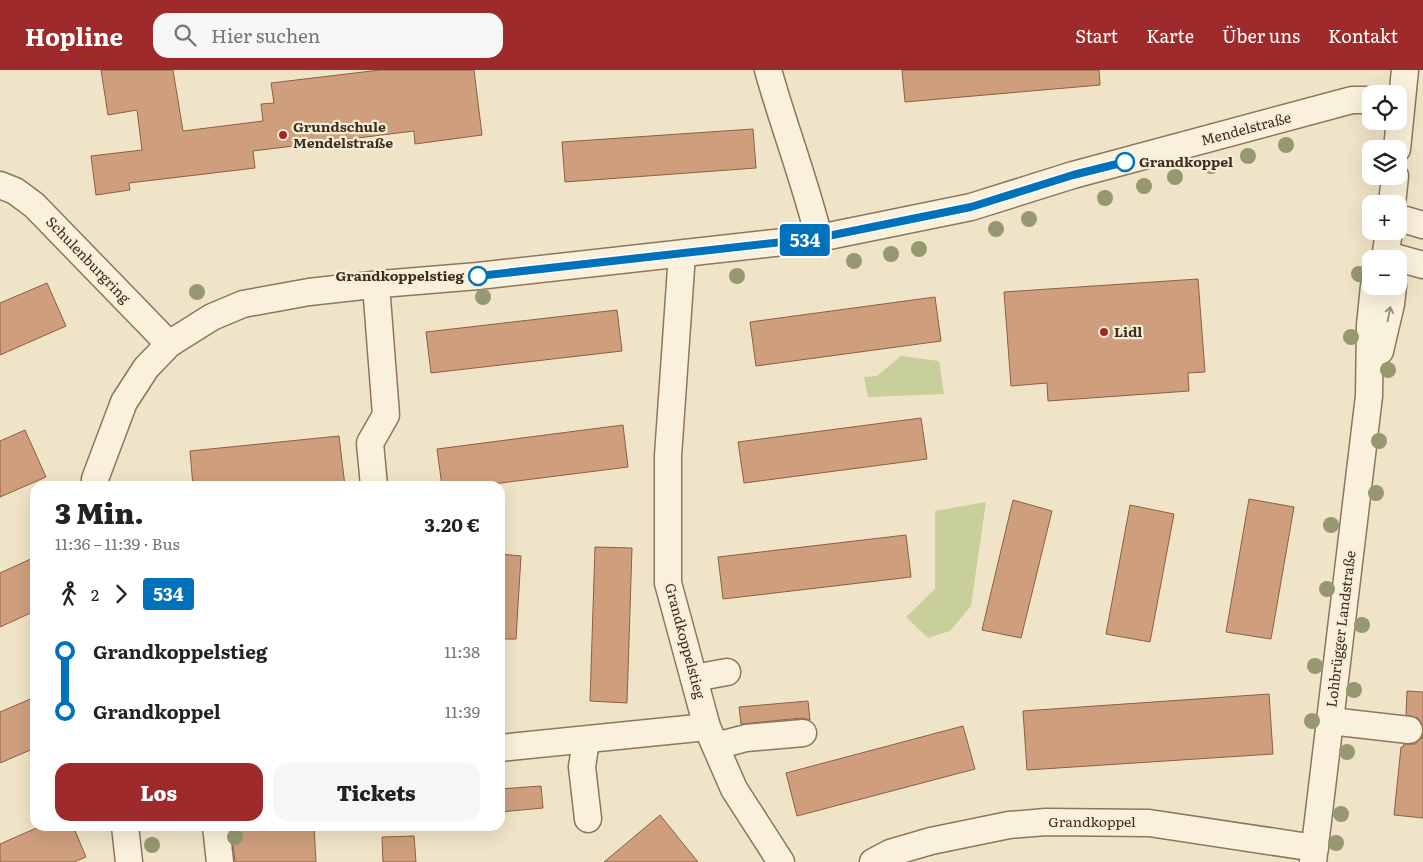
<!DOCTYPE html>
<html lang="de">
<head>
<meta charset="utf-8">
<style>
	body { margin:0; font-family:Literata,serif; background:#f6f6f6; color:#222; height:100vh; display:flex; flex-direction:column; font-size:19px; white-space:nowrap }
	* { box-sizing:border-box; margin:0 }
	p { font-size:16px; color:#767676 }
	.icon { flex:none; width:28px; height:28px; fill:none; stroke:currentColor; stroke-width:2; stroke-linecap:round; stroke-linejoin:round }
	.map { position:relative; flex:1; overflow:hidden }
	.drawer { position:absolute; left:30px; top:411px; width:475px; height:350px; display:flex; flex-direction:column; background:#fff; border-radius:15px; box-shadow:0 5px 20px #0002 }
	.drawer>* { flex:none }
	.badge { padding:0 10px; border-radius:4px; font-size:18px; line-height:32px }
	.fabs { position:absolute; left:1362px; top:15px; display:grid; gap:10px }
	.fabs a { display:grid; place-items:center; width:45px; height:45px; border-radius:10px; background:#fff; box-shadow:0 5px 20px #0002; font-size:25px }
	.map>.badge { position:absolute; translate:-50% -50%; box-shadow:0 0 0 2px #fff }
	.legs { display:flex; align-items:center; gap:8px; height:55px; padding:0 25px; font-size:16px }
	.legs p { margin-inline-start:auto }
	.summary { display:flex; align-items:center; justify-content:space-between; height:85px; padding:0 25px }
	h1 { font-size:28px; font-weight:800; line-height:38px }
	.primary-button { display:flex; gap:10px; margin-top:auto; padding:10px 25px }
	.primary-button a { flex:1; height:58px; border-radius:15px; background:#9e2a2b; color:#fff; font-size:20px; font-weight:800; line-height:58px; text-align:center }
	.primary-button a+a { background:#f6f6f6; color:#222 }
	ul { padding:0 25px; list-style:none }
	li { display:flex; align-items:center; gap:18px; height:60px; font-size:19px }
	li i { display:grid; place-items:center; width:8px; height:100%; margin:0 6px; background:currentColor }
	li i::after { content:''; width:12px; height:12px; margin:-6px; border:4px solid; border-radius:50%; background:#fff }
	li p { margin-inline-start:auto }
	li:first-child i { background:linear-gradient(#0000 50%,currentColor 0) }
	li:last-child i { background:linear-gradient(currentColor 50%,#0000 0) }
	header { display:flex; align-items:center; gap:30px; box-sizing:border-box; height:70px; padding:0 25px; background:#9e2a2b; color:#fff }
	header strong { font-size:24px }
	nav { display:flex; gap:28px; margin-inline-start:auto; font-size:18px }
	.search { width:350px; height:45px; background:#f6f6f6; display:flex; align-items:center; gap:12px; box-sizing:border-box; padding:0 18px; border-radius:15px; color:#767676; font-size:19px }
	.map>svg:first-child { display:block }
	.green { fill:#c9cf9b }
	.building { fill:#cf9f7d; stroke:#8d5f41 }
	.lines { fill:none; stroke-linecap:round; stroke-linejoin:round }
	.minor-casing { stroke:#8d765c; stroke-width:29 }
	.minor { stroke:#faf1dc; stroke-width:26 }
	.tree { fill:#96986f }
	.oneway { stroke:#9c907e }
	.line-1-casing { stroke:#fff; stroke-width:11 }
	.line-1 { stroke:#0072bc; stroke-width:8 }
	.poi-dot { fill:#9e2a2b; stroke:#f7eed8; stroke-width:2 }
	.stop-1-dot { fill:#fff; stroke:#0072bc; stroke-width:2.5 }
	.labels { text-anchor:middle; stroke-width:4.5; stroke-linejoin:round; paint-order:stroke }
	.poi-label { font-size:14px; font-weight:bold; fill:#3d2e20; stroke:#f7eed8; text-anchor:start }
	.street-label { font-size:14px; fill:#3d2e20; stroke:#f7eed8 }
	.stop-label { font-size:14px; font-weight:bold; fill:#3d2e20; stroke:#f7eed8; text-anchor:start }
</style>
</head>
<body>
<header>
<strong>Hopline</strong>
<div class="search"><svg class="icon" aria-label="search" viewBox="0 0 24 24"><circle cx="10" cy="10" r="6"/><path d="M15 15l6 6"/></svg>Hier suchen</div>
<nav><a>Start</a><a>Karte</a><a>Über uns</a><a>Kontakt</a></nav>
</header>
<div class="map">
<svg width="1423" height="792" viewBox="0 0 1423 792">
	<rect width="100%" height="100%" fill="#f0e4c8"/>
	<!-- green -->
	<g class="green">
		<polygon points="901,286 939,291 944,324 868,327 864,307 877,306"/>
		<polygon points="986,432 971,536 950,561 928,568 906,547 935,519 935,441"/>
	</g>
	<!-- building -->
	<g class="building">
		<polygon points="101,0 173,0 183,61 263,51 261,34 274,33 271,13 380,0 474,0 482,65 415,74 414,61 253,81 255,98 129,113 130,120 96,125 91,86 142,80 137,40 108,45"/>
		<polygon points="902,0 1099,0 1100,15 905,32"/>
		<polygon points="753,59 756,98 565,112 562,72"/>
		<polygon points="1198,209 1205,302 1188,303 1189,321 1048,331 1047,313 1011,316 1004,222"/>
		<polygon points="47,213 66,256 0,285 0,233"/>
		<polygon points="935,227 941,271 756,296 750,252"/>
		<polygon points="617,240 622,281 431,303 426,262"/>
		<polygon points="921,348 927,389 744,413 738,372"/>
		<polygon points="623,355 628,397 477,416 442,416 437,379"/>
		<polygon points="25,360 46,407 0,427 0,371"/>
		<polygon points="339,366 345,416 193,416 190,381"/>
		<polygon points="1249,429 1294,437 1271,569 1226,562"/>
		<polygon points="1013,430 1052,441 1021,568 982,560"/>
		<polygon points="1130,435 1174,444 1150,572 1106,564"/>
		<polygon points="906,465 911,507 723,529 718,487"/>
		<polygon points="595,477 632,478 627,633 590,631"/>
		<polygon points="500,484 521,486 516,569 500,569"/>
		<polygon points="35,487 35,541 0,557 0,503"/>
		<polygon points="1407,621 1423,622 1423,655 1418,648 1406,645"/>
		<polygon points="1269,624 1273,684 1027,700 1023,641"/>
		<polygon points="35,627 35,678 0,693 0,642"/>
		<polygon points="808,631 810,650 802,648 741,654 739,637"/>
		<polygon points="963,656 975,699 797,746 786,703"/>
		<polygon points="1423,664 1423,748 1394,745 1401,677 1403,677 1404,674 1415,674 1421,669"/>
		<polygon points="541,716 543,738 500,742 500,719"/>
		<polygon points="660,745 698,792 604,792"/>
		<polygon points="41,756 73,756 86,787 74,792 0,792 0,774"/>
		<polygon points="231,756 314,756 316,792 235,792"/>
		<polygon points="414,766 416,792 383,792 382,767"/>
	</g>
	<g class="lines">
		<!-- minor casing -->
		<g class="minor-casing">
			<g id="minor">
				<path d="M768,0C784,57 805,111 819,168"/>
				<polyline points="1397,79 1405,0"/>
				<polyline points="0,115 15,121 34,135 169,274"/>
				<polyline points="1392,134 1395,106"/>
				<polyline points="1399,148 1423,155"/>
				<polyline points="682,184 668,386 668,513 707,657 734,719 781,792"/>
				<polyline points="1387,185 1423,195"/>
				<polyline points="1385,189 1389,161"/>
				<polyline points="1380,281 1391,234 1393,216"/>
				<polyline points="95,416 95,409 124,332 146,298 169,274 212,247 243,234 309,222 381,214 478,206 819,168 971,137 1073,105 1352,30 1371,30"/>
				<polyline points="374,416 370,373 386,345 376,215"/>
				<polyline points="694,608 727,602"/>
				<polyline points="1330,651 1409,660"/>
				<polyline points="586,670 582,697 588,749"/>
				<polyline points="716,676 746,668 803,663"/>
				<polyline points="500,678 707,657"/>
				<polyline points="125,756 129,792"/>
				<polyline points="216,756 220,792"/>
				<polyline points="873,792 890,783 931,771 1009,755 1046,752 1149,753 1315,778"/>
				<polyline points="1313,792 1369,326 1370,255 1374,216"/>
			</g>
		</g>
		<!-- minor -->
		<use href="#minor" class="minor"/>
	</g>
	<!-- trees -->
	<g class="tree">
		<circle cx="1286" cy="75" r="8"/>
		<circle cx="1248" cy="86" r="8"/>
		<circle cx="1211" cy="96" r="8"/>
		<circle cx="1175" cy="107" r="8"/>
		<circle cx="1144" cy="116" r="8"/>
		<circle cx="1105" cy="128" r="8"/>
		<circle cx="1029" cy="149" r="8"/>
		<circle cx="996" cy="159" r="8"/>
		<circle cx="919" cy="179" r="8"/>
		<circle cx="891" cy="184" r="8"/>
		<circle cx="854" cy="191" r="8"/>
		<circle cx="1359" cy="204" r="8"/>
		<circle cx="737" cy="206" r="8"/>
		<circle cx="197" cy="222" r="8"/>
		<circle cx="483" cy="227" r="8"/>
		<circle cx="1351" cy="267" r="8"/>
		<circle cx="1388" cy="300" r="8"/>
		<circle cx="1379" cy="371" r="8"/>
		<circle cx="1376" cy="423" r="8"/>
		<circle cx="1331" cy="455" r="8"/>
		<circle cx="1327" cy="519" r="8"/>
		<circle cx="1362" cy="555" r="8"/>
		<circle cx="1315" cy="596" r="8"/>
		<circle cx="1354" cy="620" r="8"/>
		<circle cx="1312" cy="651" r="8"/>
		<circle cx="1347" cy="682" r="8"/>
		<circle cx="1341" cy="744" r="8"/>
		<circle cx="235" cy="767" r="8"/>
		<circle cx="1336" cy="773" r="8"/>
		<circle cx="152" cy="775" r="8"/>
	</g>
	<!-- one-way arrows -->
	<defs><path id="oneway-shaft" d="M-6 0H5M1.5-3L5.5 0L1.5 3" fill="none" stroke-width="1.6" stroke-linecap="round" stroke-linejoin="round" transform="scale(1.25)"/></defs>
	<use class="oneway" href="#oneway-shaft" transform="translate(1389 244) rotate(-79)"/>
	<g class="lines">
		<!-- line-1 casing -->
		<g class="line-1-casing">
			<polyline id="line-1" points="478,206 818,168 971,137 1073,105 1125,92"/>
		</g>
		<!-- line-1 -->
		<use href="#line-1" class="line-1"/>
	</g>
	<!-- markers -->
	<g class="poi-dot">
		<circle cx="283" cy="65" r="5"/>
		<circle cx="1104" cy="262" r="5"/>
	</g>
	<g class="stop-1-dot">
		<circle cx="1125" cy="92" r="9"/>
		<circle cx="478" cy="206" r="9"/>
	</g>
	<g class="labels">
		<!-- poi labels -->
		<g class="poi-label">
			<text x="293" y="62">Grundschule<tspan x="293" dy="16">Mendelstraße</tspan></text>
			<text x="1114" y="267">Lidl</text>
		</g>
		<!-- street labels -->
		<g class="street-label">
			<text transform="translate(1246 59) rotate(-15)" y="5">Mendelstraße</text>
			<text transform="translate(88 190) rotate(46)" y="5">Schulenburgring</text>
			<text transform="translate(1341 559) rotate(-83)" y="5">Lohbrügger Landstraße</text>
			<text transform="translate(685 571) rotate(75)" y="5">Grandkoppelstieg</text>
			<text x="1092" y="757">Grandkoppel</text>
		</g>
		<!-- stop labels -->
		<g class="stop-label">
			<text x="1139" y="97">Grandkoppel</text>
			<text x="464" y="211" text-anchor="end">Grandkoppelstieg</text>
		</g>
	</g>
</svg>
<div class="fabs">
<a><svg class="icon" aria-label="locate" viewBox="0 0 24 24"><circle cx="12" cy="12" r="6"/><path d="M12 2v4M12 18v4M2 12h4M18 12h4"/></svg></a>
<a><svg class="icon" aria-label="layers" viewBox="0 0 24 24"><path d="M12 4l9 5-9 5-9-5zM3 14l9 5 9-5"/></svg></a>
<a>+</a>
<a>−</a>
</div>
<b class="badge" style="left:805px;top:170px;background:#0072bc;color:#fff">534</b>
<section class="drawer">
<div class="summary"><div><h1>3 Min.</h1><p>11:36 – 11:39 · Bus</p></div><b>3.20 €</b></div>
<div class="legs"><svg class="icon" aria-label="walk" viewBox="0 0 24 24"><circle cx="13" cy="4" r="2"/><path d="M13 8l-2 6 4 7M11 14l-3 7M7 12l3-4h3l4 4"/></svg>2<svg class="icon" aria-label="forward" viewBox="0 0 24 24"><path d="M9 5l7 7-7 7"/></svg><b class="badge" style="background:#0072bc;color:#fff">534</b></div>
<ul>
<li><i style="color:#0072bc"></i><b>Grandkoppelstieg</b><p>11:38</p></li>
<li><i style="color:#0072bc"></i><b>Grandkoppel</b><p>11:39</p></li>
</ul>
<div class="primary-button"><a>Los</a><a>Tickets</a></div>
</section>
</div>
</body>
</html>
